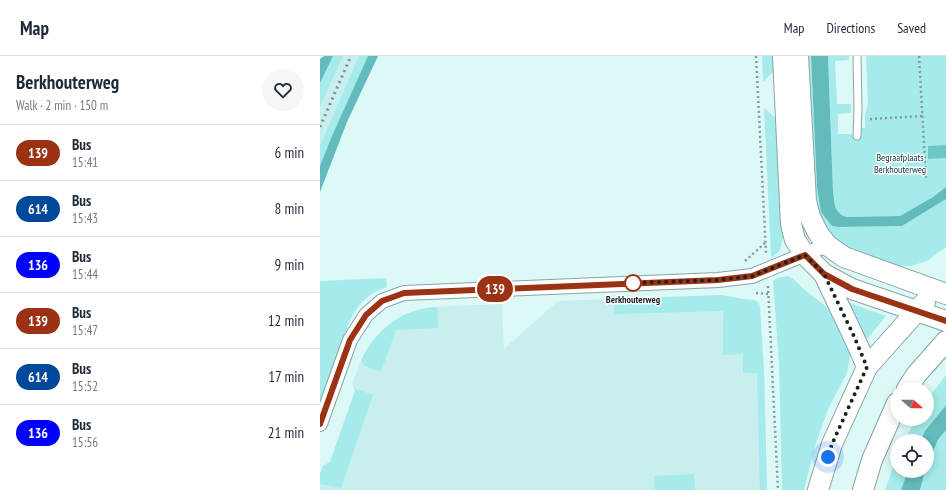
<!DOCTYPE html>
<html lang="en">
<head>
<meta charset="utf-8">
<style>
	body { margin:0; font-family:"PT Sans Narrow",sans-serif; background:#f6f6f7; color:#1f2937; height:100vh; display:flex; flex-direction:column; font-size:15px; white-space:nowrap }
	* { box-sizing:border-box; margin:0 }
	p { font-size:13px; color:#747a83 }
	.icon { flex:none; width:22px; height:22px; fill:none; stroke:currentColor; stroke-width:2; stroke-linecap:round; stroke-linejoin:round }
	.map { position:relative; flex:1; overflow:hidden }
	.details { display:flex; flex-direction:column; background:#fff; width:320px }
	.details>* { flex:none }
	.badge { padding:0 8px; border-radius:13px; font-size:14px; line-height:26px }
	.needle { width:26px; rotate:110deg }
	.fabs { position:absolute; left:570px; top:326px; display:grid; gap:8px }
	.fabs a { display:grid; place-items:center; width:44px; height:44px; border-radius:50%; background:#fff; box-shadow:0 2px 10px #0003; font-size:20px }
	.you { position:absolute; width:20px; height:20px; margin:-10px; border:3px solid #fff; border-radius:50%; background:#1a73e8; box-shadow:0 0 0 6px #1a73e833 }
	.map>.badge { position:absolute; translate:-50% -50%; box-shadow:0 0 0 2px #fff }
	.round { display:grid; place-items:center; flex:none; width:42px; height:42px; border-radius:21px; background:#f6f6f7 }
	.headline { display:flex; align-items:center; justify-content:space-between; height:68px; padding:0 16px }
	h1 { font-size:19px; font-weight:800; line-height:30px }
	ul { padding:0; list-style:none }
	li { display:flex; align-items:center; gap:12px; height:56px; padding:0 16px; border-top:1px solid #e0e1e3 }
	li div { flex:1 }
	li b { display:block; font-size:15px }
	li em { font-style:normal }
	li .badge { min-width:44px; font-weight:700; text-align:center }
	header { display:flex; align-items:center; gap:24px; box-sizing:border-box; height:56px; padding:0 20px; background:#fff; border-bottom:1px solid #e0e1e3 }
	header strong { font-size:19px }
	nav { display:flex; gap:22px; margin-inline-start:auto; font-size:14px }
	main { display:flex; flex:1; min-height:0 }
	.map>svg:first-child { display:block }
	.built { fill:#c9eeee }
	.green { fill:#a6ebeb }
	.forest { fill:#6dc6c5 }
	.water { fill:#63bcbb }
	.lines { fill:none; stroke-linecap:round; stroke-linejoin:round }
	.service-casing { stroke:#8aa3a3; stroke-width:9 }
	.minor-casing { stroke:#8aa3a3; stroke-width:16 }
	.secondary-casing { stroke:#8aa3a3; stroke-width:22 }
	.path { stroke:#889c9c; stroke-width:2.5; stroke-dasharray:2 3; stroke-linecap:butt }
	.service { stroke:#fff; stroke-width:7 }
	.minor { stroke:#fff; stroke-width:14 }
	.secondary { stroke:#fff; stroke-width:20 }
	.rail { stroke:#7c908f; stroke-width:3; stroke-dasharray:2 4; stroke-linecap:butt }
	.line-casing { stroke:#fff; stroke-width:9 }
	.line { stroke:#9b3214; stroke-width:6 }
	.walk { stroke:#192323; stroke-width:4; stroke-dasharray:0 7.2 }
	.stop-dot { fill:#fff; stroke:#9b3214; stroke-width:2 }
	.labels { text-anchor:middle; stroke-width:3; stroke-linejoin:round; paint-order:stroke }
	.park-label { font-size:10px; fill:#0d3939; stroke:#fff }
	.stop-label { font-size:10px; font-weight:bold; fill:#192323; stroke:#fff }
</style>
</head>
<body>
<header>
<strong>Map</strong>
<nav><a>Map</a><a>Directions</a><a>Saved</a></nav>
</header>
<main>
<section class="details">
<div class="headline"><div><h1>Berkhouterweg</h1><p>Walk · 2 min · 150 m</p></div><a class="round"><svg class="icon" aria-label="heart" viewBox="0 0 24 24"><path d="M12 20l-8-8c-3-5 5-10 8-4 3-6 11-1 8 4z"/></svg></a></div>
<ul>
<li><span class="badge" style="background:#9b3214;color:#fff">139</span><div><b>Bus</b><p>15:41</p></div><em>6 min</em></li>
<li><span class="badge" style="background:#004899;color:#fff">614</span><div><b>Bus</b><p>15:43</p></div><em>8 min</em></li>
<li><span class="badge" style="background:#00f;color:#fff">136</span><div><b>Bus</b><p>15:44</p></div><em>9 min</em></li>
<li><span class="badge" style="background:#9b3214;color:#fff">139</span><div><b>Bus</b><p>15:47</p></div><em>12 min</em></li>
<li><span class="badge" style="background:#004899;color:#fff">614</span><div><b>Bus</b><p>15:52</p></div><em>17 min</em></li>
<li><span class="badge" style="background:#00f;color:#fff">136</span><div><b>Bus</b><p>15:56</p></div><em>21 min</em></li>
</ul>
</section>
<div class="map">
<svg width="626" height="434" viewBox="0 0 626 434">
	<rect width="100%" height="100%" fill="#dcf8f7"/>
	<!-- built -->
	<g class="built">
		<polygon points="13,0 48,0 0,110 0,27"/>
		<polygon points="402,239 403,275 444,314 447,434 0,434 0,418 3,410 10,406 35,335 32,328 41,305 48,291 61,275 81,260 92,256 111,251 182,248 184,293 238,245"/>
	</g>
	<!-- green -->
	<g class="green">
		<polygon points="13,0 23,0 0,51 0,27"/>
		<polygon points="39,0 48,0 12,80 0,110 0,90"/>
		<polygon points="442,0 455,0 455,16 453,16 444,25 443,25"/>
		<polygon points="484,0 491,0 497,131 512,170 518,171 582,170 626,143 626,191 607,205 591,210 574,210 520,190 496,159"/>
		<path d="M508,0H529V4L515,5L517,48H531V57L518,58V78H532L533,80H542L541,72H545V58L548,48L546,0H626V131L613,141L580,160L526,161C514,156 515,149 513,136Z"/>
		<polygon points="444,53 446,53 455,62 457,62 463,182 460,194 453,201 451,200"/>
		<polygon points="468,220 472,222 486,235 512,255 531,296 527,317 508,353 496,387 484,434 462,434 459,308 453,225 457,222"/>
		<path d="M66,222L67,231C49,237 38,247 30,264L0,347V225Z"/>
		<polygon points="402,239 423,243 434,244 439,247 440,251 444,314 447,434 440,434 437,317 423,317 423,298 403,299 403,255 295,258 294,243"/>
		<polygon points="527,246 566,260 544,287"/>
		<path d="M117,251L118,272L76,274L61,316L44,310L41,305C55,274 83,252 117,251Z"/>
		<polygon points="626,319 626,349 605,375 600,385 584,385 596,363 607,363 607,344"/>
		<polygon points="34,332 53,339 21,432 0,428 0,418 3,410 10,406 35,335"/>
		<path d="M626,374V434H600L605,415H607C607,399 617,386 626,374Z"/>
		<polygon points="577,400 577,415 588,415 581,434 565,434"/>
		<polygon points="374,418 375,434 335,434 334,420"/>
	</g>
	<!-- forest -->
	<polygon class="forest" points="626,89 626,102 608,103 608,90"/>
	<!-- water -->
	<g class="water">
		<polygon points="4,0 13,0 0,27 0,3"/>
		<polygon points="48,0 58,0 27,66 0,136 0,110 12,80"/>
		<path d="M491,0H508L513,136C515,149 514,156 526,161L580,160L613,141L626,131V143L582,170L518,171L512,170L501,156L497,131Z"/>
		<polygon points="626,349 626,374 618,384 607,408 607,385 600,385 605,375"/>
		<polygon points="588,415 605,415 600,434 581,434"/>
	</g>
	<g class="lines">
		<!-- service casing -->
		<g class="service-casing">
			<polyline id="service" points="537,80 538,52 537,0"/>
		</g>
		<!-- minor casing -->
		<g class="minor-casing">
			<polyline id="minor" points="0,368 30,284 46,259 62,245 84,237 398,224 432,220 507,189"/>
		</g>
		<!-- secondary casing -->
		<g class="secondary-casing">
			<g id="secondary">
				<polyline points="463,0 471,168 475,184 485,199 504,218 532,233 626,265"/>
				<polyline points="478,0 486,145 490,161 498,177 507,189 524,201 626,238"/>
				<path d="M504,218C518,249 534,279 547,311"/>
				<polyline points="587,333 596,319 626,285"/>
				<polyline points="498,434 512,388 547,311 605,246"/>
				<polyline points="543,434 552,404 577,347"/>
			</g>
		</g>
		<!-- path -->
		<g class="path">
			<polyline points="436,0 446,197"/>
			<polyline points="599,0 606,123"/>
			<polyline points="550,63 603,60"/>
			<polyline points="425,205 445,187"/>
			<polyline points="448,230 458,434"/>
			<polyline points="436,237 449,238"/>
		</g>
		<!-- service -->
		<use href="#service" class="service"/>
		<!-- minor -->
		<use href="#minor" class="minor"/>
		<!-- secondary -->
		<use href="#secondary" class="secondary"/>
		<!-- rail -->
		<polyline class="rail" points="0,71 31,0"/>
	</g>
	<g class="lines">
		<!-- line casing -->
		<g class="line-casing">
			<polyline id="line" points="0,368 30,284 46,259 62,245 84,237 398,224 432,220 485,199 504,218 532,233 626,265"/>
		</g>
		<!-- line -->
		<use href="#line" class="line"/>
		<!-- walk -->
		<polyline class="walk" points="313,227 308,227 398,224 432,220 485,199 504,218 533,278 547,311 512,388 508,401"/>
	</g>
	<!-- markers -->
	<circle class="stop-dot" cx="313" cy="227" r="8"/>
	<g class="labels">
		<!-- park labels -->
		<g class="park-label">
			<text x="580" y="105">Begraafplaats<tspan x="580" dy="12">Berkhouterweg</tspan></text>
		</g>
		<!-- stop labels -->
		<g class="stop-label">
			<text x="313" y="247">Berkhouterweg</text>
		</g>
	</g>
</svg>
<div class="fabs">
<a><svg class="needle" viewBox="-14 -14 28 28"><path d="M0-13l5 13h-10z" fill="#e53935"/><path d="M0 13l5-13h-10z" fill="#747a83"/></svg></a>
<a><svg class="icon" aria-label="locate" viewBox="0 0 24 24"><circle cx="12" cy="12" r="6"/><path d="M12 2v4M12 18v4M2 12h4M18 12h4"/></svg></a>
</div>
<div class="you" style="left:508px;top:401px"></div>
<b class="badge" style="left:175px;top:233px;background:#9b3214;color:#fff">139</b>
</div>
</main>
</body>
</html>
